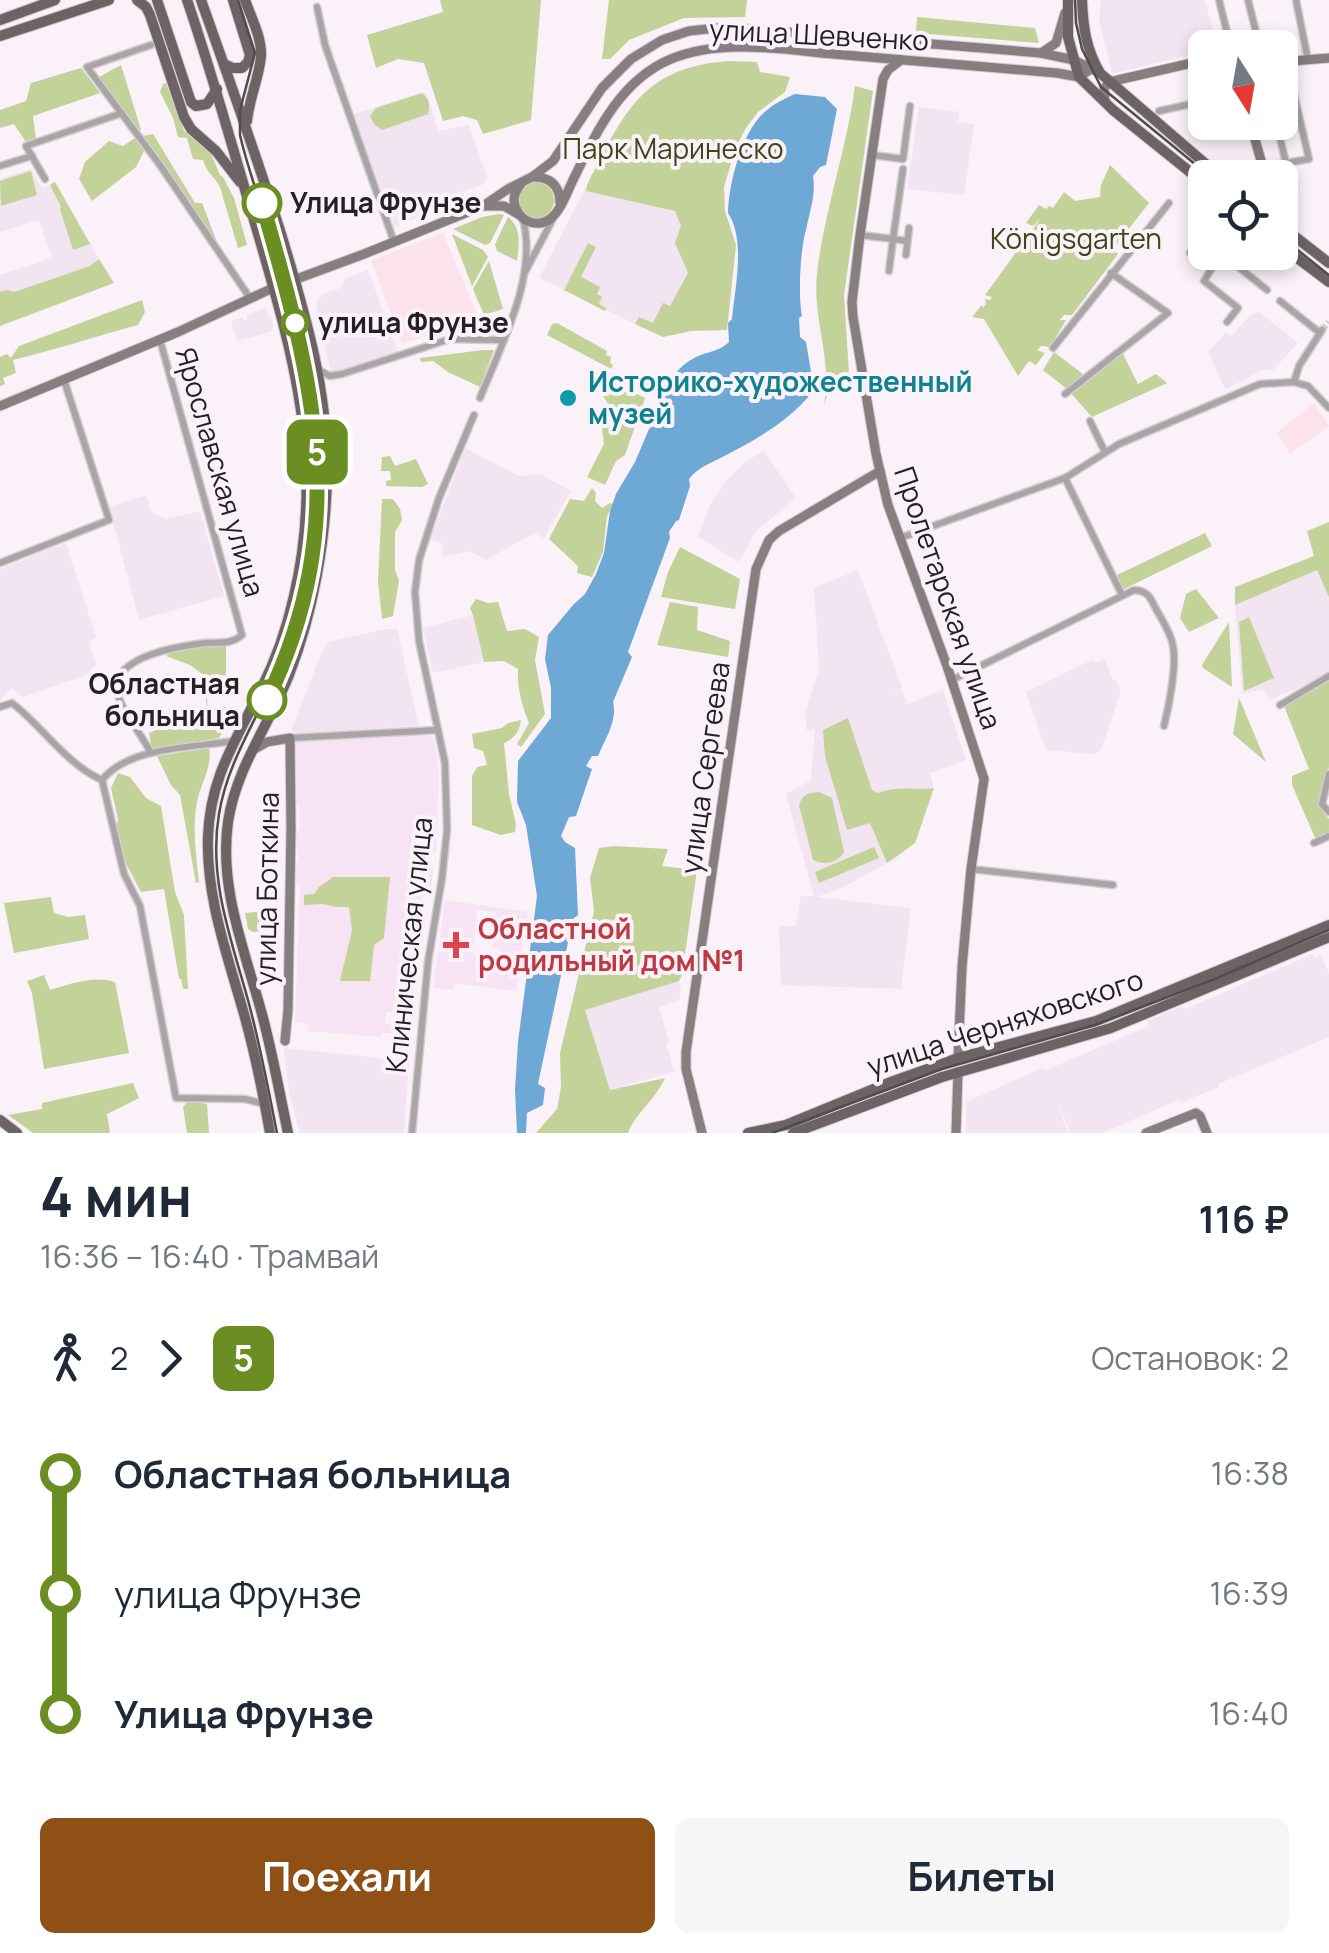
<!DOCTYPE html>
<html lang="ru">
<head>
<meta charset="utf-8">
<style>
	body { margin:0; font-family:Manrope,sans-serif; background:#f6f6f7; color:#1f2937; height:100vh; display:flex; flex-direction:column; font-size:38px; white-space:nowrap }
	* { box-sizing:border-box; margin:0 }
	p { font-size:32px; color:#747a83 }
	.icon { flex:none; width:55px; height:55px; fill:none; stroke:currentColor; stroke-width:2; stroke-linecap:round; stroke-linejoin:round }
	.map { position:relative; height:1133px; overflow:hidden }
	.side { display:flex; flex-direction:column; background:#fff; flex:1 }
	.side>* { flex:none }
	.badge { padding:0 20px; border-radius:15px; font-size:35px; line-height:65px }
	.needle { width:65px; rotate:169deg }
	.tools { position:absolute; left:1188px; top:30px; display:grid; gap:20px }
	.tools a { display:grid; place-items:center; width:110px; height:110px; border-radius:15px; background:#fff; box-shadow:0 5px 15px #0003; font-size:50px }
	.map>.badge { position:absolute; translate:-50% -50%; box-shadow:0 0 0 5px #fff }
	.legs { display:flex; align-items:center; gap:15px; height:110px; padding:0 40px; font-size:32px }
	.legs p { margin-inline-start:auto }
	.head { display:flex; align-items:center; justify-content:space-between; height:170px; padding:0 40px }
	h1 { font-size:55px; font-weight:700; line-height:75px }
	.button { display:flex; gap:20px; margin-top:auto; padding:20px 40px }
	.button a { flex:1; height:115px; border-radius:15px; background:#8e5015; color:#fff; font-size:40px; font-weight:700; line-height:115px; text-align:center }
	.button a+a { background:#f6f6f7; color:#1f2937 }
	ul { padding:0 40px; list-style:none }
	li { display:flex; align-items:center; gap:35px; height:120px; font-size:38px }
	li i { display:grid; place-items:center; width:15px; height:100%; margin:0 12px; background:currentColor }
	li i::after { content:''; width:25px; height:25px; margin:-12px; border:8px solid; border-radius:50%; background:#fff }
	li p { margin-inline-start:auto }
	li:first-child i { background:linear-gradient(#0000 50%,currentColor 0) }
	li:last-child i { background:linear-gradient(currentColor 50%,#0000 0) }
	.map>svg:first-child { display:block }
	.built { fill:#f3e4f1 }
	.industrial { fill:#fce2ea }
	.medical { fill:#f6e4f5; fill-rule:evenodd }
	.green { fill:#c2d299 }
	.water { fill:#6ea8d5 }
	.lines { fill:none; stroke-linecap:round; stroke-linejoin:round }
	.street-tunnel { stroke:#cfc7ce; stroke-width:6; stroke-dasharray:6 3; stroke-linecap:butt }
	.street-casing { stroke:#d3ccd3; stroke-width:9 }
	.secondary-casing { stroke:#d3ccd3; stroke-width:11 }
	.primary-casing { stroke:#d3ccd3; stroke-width:12 }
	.street { stroke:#aaa5a5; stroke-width:6 }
	.secondary { stroke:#867e7f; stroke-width:9 }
	.primary { stroke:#6d6365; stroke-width:10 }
	.tram { stroke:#514c50; stroke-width:2.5 }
	.line-1-casing { stroke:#fff; stroke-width:22 }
	.line-1 { stroke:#6b8e23; stroke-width:15 }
	.stop-1-dot { fill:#fff; stroke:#6b8e23; stroke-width:5 }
	.culture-dot { fill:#0f9aa8; stroke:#faf1f9; stroke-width:4 }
	.health-dot { fill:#e0444e; stroke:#faf1f9; stroke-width:4 }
	.labels { text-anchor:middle; stroke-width:8; stroke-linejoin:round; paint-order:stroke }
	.street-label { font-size:28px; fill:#242124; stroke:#faf1f9 }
	.park-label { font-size:28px; fill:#3c4717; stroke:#faf1f9 }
	.stop-label { font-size:28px; font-weight:bold; fill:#242124; stroke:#faf1f9; text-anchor:start }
	.culture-label { font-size:28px; font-weight:bold; fill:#0d838f; stroke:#faf1f9; text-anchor:start }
	.health-label { font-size:28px; font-weight:bold; fill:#be3a42; stroke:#faf1f9; text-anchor:start }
</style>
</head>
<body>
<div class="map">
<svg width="1329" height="1133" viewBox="0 0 1329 1133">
	<rect width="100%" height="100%" fill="#faf1f9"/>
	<!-- built -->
	<g class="built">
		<polygon points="1101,0 1205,0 1217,47 1205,48 1205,51 1112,74 1099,19"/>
		<polygon points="423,92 427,94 438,131 469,125 487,177 484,184 454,195 452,203 394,227 354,114"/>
		<polygon points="919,107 959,112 958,122 974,124 964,195 907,189"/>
		<polygon points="31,169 42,189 55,182 99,259 91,266 0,297 0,275 52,258 39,220 0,232 0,179"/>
		<polygon points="587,185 711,218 723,325 642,327 539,278"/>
		<polygon points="368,270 398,353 331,373 317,310 317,300 324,293 341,288 345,278"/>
		<polygon points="266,308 269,317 272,317 273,331 237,341 231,321 243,317 243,320 247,319 247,314"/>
		<polygon points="1259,312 1298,343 1273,370 1260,370 1245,380 1225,389 1208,352 1226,333 1232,336 1249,316"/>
		<polygon points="465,448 519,476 540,474 571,491 544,538 534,533 486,560 469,551 444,557 441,543 430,540"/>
		<polygon points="764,451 796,498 756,531 739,562 698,537 709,507 724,483 745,462"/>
		<polygon points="146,495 151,511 165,519 200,511 224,596 139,620 109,507"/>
		<polygon points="66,543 96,637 89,642 96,665 86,675 23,697 12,688 0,700 0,569"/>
		<polygon points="858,570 902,688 887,694 901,690 908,704 943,690 966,760 930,773 934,788 915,843 896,858 846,886 817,897 911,908 901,989 781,985 779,926 796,926 801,896 814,896 786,794 811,780 815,729 807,731 805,715 819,668 814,588"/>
		<polygon points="1317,570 1329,570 1329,671 1322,674 1321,679 1269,700 1264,689 1242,694 1235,605"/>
		<polygon points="473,615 484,662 433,673 423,628"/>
		<polygon points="385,629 397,629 419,726 298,733 291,730 323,649 327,646 328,642"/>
		<polygon points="1105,659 1113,681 1116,680 1121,691 1102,747 1097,753 1092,754 1046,750 1026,692 1092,660 1095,663"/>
		<polygon points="1313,954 1315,958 1321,955 1329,974 1329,1037 1218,1084 1219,1087 1182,1102 1180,1099 1103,1133 1071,1133 1057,1102 1068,1133 966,1133 966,1102 1042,1068 1044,1071 1149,1026 1147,1021 1182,1006 1185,1009"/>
		<polygon points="679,981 681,987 679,1000 659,1007 669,1042 666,1043 674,1072 610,1090 585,1010"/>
		<polygon points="284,1048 409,1061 404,1133 300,1133 289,1092"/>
	</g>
	<!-- industrial -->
	<g class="industrial">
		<polygon points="443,233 478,317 402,344 371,260"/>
		<polygon points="1314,403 1329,426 1290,454 1277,433"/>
	</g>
	<!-- medical -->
	<g class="medical">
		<polygon points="430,734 435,743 439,775 436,852 418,851 414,854 419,858 413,863 418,867 433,868 432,885 430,893 422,893 420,907 409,906 405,955 407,956 407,963 404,963 401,1013 386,1012 385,1023 393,1024 392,1033 381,1033 381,1037 308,1031 309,1024 295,1022 300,885 296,884 296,863 299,862 296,831 299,831 300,824 299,805 296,804 293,768 296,767 295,741"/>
		<path d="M445,900L528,912L516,991L455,983L453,990L433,988ZM477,910L496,912L493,947L501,948L500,957L473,955Z"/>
	</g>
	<!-- green -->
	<g class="green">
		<polygon points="440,0 541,0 531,120 483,134 477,120 463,116 443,121 424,63 398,59 376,68 367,35 443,12"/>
		<polygon points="609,0 747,0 745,17 684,18 629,40 610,59 602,59"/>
		<polygon points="917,17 1035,28 1039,43 916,33"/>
		<path d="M729,61L757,62L760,72L790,77L785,92L758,112L746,128L736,147L724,187L725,211L736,245L727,330L691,331L663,337L635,324L639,317L653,323L663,303L670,306L688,273L675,243L681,226L675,211L586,191L587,185C623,115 641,67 729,61Z"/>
		<polygon points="121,65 141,130 137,131 99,77"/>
		<polygon points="81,68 100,93 33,116 36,139 26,142 14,124 0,128 0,110 26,101 31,83"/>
		<path d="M166,83L184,131L211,154L220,175L223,177L234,198L247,245L238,248L220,187C213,174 208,175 203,160L193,159L187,138L178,137L173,118L160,92L163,84Z"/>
		<path d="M855,86L873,91L844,295L849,374L835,376L824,404C833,361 812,319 817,274C824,211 847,149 855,86Z"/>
		<path d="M422,93C430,100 430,105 428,114L382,130L374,124L370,116L376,108Z"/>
		<polygon points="153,134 195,203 202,203 220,250 143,136"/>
		<polygon points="135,138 144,151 136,167 92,201 79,179 85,162 109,141 123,146"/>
		<polygon points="1110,165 1149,203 1113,249 1118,254 1072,315 1064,315 1060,320 1066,320 1050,347 1041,346 1037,350 1045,353 1036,365 1029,361 1018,376 984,319 972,317 982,305 983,308 986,304 985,299 990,300 992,297 985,295 1041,218 1033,226 1026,223 1039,205 1046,209 1049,206 1053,208 1064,192 1075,201 1100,197 1101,185"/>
		<polygon points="31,171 37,195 1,206 0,181"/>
		<circle cx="536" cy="200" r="18"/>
		<polygon points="55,182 90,244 73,250 60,209 61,207 50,185"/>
		<polygon points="499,214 504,215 490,243 485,245 453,229 482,217"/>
		<path d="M508,217C522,228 519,245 517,261L497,251L495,244Z"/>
		<polygon points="452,234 483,250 488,257 472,286"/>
		<polygon points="588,243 596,247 581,277 600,287 597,294 602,297 599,304 606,308 605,311 564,290"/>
		<polygon points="99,259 114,283 0,326 0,292 7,290 14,292 90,266"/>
		<polygon points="489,261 503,309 484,315 473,289"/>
		<path d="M142,300L145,312L138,325C96,336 55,350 13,360L16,373L3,378L5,384L0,386V357L7,354L11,358L19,346Z"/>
		<polygon points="557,323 607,351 606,355 611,357 610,363 613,365 611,369 547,335 552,324"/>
		<polygon points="483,350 494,350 480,387 448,372 433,361 421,362 420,358"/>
		<polygon points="1054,352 1088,378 1122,352 1138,384 1156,374 1167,383 1092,417 1067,389 1043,370"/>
		<polygon points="617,384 645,398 625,455 616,461 605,485 587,477 604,444 602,428 609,405 603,396"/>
		<polygon points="390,456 395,466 416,459 428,484 422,487 386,486 386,481 391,480 390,471 381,471 382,457"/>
		<polygon points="592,488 596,493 595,501 602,508 610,503 613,504 607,516 603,552 592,577 577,573 578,566 549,539 570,499 584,501"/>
		<polygon points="382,499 393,499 400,509 402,520 395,532 395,570 399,581 393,616 382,619 378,582"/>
		<polygon points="1329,522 1329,597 1317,570 1235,605 1235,587 1314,556 1307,531"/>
		<polygon points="1205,533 1212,546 1122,590 1115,576"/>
		<polygon points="680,547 740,579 735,609 661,597 668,572"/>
		<polygon points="1196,589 1219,618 1189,632 1180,618 1186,594"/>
		<path d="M476,599L488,603L498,602L507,631L525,629L539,637L535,660L545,714L521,747L517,744L529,723C522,706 517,688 518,669L504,661L484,662L473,615L470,608Z"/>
		<polygon points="670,602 698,607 697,630 730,641 728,657 657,645"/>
		<polygon points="1249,617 1274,678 1244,691 1239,622"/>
		<polygon points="1229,622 1232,687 1203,668 1202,665"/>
		<polygon points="226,646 226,675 205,679 208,709 226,707 227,726 219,738 152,749 149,733 178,721 208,714 202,674 190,665 166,656 170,653 202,647"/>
		<polygon points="1329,681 1329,767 1319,806 1329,819 1329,832 1316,840 1292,785 1292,776 1309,769 1284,706"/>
		<polygon points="1239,698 1266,762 1233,734"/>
		<path d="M848,718L872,790L878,793C901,785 911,791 934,788L915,843L887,863L870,823L847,830L825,756L823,730Z"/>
		<path d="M521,720C519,732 515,738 504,743L509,794L516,824L515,832L501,835L472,825V776L477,767L487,765L483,751L474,748L472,734L502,728L508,723Z"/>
		<path d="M209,748C213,766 200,785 197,802C192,829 196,856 199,882L196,883L180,795L171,785L157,756Z"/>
		<polygon points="118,773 130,777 146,798 161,806 175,892 184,915 188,989 183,989 181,979 179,979 164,889 141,892 123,858 116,827 118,819 111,788"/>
		<path d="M819,792L832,798L844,852C837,863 825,866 813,860L799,805C803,794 808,793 819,792Z"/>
		<path d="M614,846L668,849L662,866L697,870L682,975L679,981L585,1010L610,1090L665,1078C655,1100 635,1114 628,1133H536L557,1109L561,1087L560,1053L594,911L590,878L599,848Z"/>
		<polygon points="874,847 879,858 819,883 815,872"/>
		<polygon points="333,877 390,877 384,938 374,945 370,981 340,981 352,930 349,907 335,907 323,904 304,905 304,895 314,894 319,887"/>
		<polygon points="51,897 54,913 68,917 85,915 89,939 14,953 4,903"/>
		<polygon points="279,910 280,929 253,932 248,929 245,913"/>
		<path d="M44,975L50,990C70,984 94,975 115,982L129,1053L44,1069L32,993L27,981Z"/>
		<polygon points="133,1083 139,1098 107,1114 110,1133 33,1133 8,1115 42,1109 42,1103"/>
		<polygon points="188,1101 207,1104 209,1133 187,1133 183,1107"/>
	</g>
	<!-- water -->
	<path class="water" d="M795,94L825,97L837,109L826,165L820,167L813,176C816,195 810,210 806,230C800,250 798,296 802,316L799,318L800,337L806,342L812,378V392C793,418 756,440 728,454C714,462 699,466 689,479L690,486L679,520L676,521L669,532L670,538L628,652L632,657L613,702C618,720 605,739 598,756H592L586,766L592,769L576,816L569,817L561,836L565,842L575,848L578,915L573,919L538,1084L545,1088L543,1105L527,1113L526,1133H517L515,1090L518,1042L537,896L526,825L517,802L518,761L551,718V688L545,659L548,635L573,605L585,594L596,574L604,553L610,511L616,494L635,462L658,408L661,409L663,405L660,402C670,381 677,364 701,355C712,351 721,350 729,342L728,323L732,319C735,287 746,240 728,213C729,182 742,130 767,110C775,103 786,98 795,94Z"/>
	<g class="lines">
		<!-- street-tunnel -->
		<polyline class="street-tunnel" points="1322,330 1329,322"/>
		<!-- street casing -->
		<g class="street-casing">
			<g id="street">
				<polyline points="1219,0 1231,48"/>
				<polyline points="1248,0 1260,48"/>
				<polyline points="1296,0 1308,60"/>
				<polyline points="317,7 325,45 394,242"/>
				<polyline points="151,45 87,67 160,165 250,298"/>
				<polyline points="1159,111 1205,101"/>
				<polyline points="1276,122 1286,163"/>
				<polyline points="872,155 903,159 910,106"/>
				<polyline points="0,166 32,156"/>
				<polyline points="1263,167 1309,159 1289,73"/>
				<polyline points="903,169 893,239 907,241"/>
				<polyline points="45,179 26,146 122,113"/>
				<polyline points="1200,217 1205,221"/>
				<polyline points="860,235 893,239 889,271"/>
				<polyline points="1222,252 1204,281 1238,308 1227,322"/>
				<polyline points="1190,253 1201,240 1205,243"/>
				<polyline points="1221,253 1267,290"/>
				<polyline points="906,255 909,228"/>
				<polyline points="525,272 554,217"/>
				<polyline points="1280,301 1320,333"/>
				<polyline points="1053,348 1169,203"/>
				<polyline points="317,369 330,376 342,374 450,339 503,340"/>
				<polyline points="1294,382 1299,366 1322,330"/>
				<polyline points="1065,394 1168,313 1111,273"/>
				<path d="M480,398C501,345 538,277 523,219"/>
				<polyline points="1090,421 1105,452"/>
				<polyline points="1065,478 1122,595"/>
				<polyline points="900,538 1065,478 1119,444 1260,384 1294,382 1308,386 1329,408"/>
				<polyline points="0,563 109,520 64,380"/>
				<path d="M952,680L1134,590C1148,591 1150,597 1156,609C1162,620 1171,633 1173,646C1177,665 1169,706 1164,726"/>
				<polyline points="1280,705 1329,676"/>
				<path d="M0,707L12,703C43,727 66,764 102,780"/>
				<polyline points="290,738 438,730"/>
				<path d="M151,753C142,735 120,709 117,691C112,656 180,646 205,643C219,642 231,645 242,635L160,340"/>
				<polyline points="1329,774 1322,804 1329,812"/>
				<polyline points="102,780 124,874 140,906 176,1098 245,1099 264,1104"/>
				<path d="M102,780C129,746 193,748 233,741"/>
				<polyline points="1314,843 1329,836"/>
				<polyline points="971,869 1113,885"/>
				<polyline points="412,1133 428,962 442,878 447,830 445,763 419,641 415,592 419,560 439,498 474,415"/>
			</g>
		</g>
		<!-- secondary casing -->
		<g class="secondary-casing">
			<g id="secondary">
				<polyline points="1041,53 1056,43 1065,13"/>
				<polyline points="901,60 888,70 883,79 860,235 852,302 853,317 876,454 888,505 947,666 984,779 971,869 962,967 958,1058"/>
				<polyline points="1280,62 1329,58"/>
				<polyline points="1105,101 1104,89 1109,82 1205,60"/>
				<polyline points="1250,122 1266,178"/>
				<path d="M533,177C550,177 560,185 560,203"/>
				<path d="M521,184C514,193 511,201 518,212C524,223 539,227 550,219C561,211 567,192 573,180C596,133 620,80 671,59C723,37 790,51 845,55C916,61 986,67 1057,73L1079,77L1088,71L1090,63"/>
				<polyline points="485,206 504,206 518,214"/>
				<polyline points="0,406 178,332 275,287 364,254 483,206 508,189 532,177 553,161 602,88 631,59 662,40 689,31 726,27 1041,53 1074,60 1100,73"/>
				<polyline points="253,750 267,742 290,738 291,828 288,1010 285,1041"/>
				<polyline points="702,1133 686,1069 686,1052 756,569 769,540 779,531 880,471"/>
				<polyline points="956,1133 958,1072"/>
				<polyline points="1146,1133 1196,1113 1200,1116 1207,1133"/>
			</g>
		</g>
		<!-- primary casing -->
		<g class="primary-casing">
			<g id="primary">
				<polyline points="137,0 146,7 150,15 184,117 191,129 216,151 240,182"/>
				<polyline points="157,0 191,102 196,106 207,104 217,89"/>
				<path d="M187,0C211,70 230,139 251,210C290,344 327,456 294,596C287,628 276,660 261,689C236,741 210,777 208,837C206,898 228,957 244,1014C255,1053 263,1093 270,1133"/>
				<path d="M201,0C229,79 257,157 282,237C305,313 329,394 327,475C326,541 313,613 289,675C269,725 236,768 228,822C219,886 243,946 260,1007C272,1049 279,1091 288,1133"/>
				<path d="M245,0C251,17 262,38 261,56C259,78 249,99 247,121"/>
				<polyline points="1068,0 1068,37 1079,77 1113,110 1205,184"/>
				<path d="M1082,0C1083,27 1086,49 1100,73L1222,178"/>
				<polyline points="0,20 55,0"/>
				<polyline points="0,36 109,0"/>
				<polyline points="224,64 233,68 242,68 248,62 250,55 233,0"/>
				<polyline points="1280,225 1329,263"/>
				<polyline points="1280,245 1329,282"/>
				<polyline points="0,1120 17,1133"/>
				<polyline points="748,1133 786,1125 891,1082 958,1058 1096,1021 1329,925"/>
				<polyline points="793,1133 942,1077 1111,1028 1329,937"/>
			</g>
		</g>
		<!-- street -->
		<use href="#street" class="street"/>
		<!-- secondary -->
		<use href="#secondary" class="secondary"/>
		<!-- primary -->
		<use href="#primary" class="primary"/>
		<!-- tram -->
		<g class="tram">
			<path d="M238,0L255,53L240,110V135C246,162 256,188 263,215C288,304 317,396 315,490C314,556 300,621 273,681C253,726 227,765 219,814C208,878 231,939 248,1000C260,1044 268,1088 277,1133"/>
			<polyline points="1075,0 1076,23 1082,49 1101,87 1212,178"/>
			<polyline points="1280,236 1329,275"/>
			<polyline points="772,1133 942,1069 1095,1025 1212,980 1329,930"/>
		</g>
	</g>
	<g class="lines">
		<!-- line-1 casing -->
		<g class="line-1-casing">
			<path id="line-1" d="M262,203C314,383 352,522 267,700"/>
		</g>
		<!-- line-1 -->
		<use href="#line-1" class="line-1"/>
	</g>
	<!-- markers -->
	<g class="stop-1-dot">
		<circle cx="262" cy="203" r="18"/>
		<circle cx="295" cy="323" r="12"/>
		<circle cx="267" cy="700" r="18"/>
	</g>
	<circle class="culture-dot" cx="568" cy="398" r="10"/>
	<path class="health-dot" d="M451 930h10v10h10v10h-10v10h-10v-10h-10v-10h10z"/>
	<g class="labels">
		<!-- street labels -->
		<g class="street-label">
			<text transform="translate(819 35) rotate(3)" y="10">улица Шевченко</text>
			<text transform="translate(220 472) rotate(74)" y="10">Ярославская улица</text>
			<text transform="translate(948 598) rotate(71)" y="10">Пролетарская улица</text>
			<text transform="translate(705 768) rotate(-82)" y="10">улица Сергеева</text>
			<text transform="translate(267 889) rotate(-89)" y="10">улица Боткина</text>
			<text transform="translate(409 945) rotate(-84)" y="10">Клиническая улица</text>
			<text transform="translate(1005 1023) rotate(-18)" y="10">улица Черняховского</text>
		</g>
		<!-- park labels -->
		<g class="park-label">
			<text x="673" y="159">Парк Маринеско</text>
			<text x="1076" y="249">Königsgarten</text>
		</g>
		<!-- stop labels -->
		<g class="stop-label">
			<text x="290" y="213">Улица Фрунзе</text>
			<text x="318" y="333">улица Фрунзе</text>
			<text x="240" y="694" text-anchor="end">Областная<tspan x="240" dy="32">больница</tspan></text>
		</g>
		<!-- culture labels -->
		<g class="culture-label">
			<text x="588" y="392">Историко-художественный<tspan x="588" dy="32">музей</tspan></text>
		</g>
		<!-- health labels -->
		<g class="health-label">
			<text x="478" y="939">Областной<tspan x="478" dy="32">родильный дом №1</tspan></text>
		</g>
	</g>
</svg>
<div class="tools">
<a><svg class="needle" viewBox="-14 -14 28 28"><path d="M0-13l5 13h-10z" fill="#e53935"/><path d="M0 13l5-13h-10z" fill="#747a83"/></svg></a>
<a><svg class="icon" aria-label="locate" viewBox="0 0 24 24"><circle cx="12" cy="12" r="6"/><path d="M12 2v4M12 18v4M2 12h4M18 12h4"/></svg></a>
</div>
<b class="badge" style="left:317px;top:452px;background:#6b8e23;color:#fff">5</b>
</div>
<section class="side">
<div class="head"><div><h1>4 мин</h1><p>16:36 – 16:40 · Трамвай</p></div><b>116 ₽</b></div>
<div class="legs"><svg class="icon" aria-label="walk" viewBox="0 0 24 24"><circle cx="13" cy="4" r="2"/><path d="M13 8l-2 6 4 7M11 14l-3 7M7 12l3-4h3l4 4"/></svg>2<svg class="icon" aria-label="forward" viewBox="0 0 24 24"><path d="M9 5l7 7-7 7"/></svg><b class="badge" style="background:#6b8e23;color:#fff">5</b><p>Остановок: 2</p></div>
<ul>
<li><i style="color:#6b8e23"></i><b>Областная больница</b><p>16:38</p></li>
<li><i style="color:#6b8e23"></i><span>улица Фрунзе</span><p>16:39</p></li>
<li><i style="color:#6b8e23"></i><b>Улица Фрунзе</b><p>16:40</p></li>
</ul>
<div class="button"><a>Поехали</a><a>Билеты</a></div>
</section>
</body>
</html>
